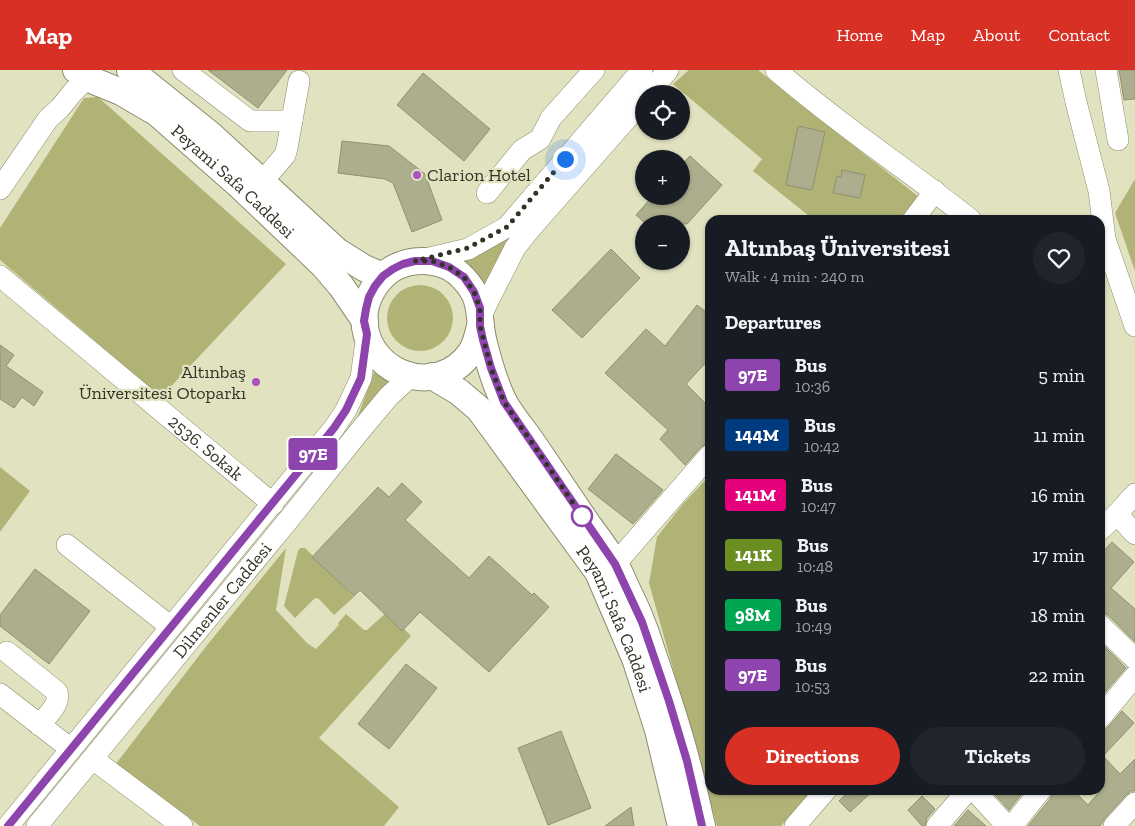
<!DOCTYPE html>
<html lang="en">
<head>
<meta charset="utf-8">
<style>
	body { margin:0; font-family:"Zilla Slab",serif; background:#20242c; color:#f1f3f6; height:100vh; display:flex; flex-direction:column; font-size:19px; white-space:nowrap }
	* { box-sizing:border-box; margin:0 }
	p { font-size:16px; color:#9ea1a6 }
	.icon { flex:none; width:28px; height:28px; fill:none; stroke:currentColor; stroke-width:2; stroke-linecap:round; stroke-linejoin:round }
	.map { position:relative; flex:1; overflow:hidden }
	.details { position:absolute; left:705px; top:145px; width:400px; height:580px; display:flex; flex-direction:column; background:#171b24; border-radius:15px; box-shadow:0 1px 4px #0004 }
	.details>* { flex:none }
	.badge { padding:0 10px; border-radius:4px; font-size:18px; line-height:32px }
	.controls { position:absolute; left:635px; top:15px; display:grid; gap:10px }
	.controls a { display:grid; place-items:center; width:55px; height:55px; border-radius:50%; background:#171b24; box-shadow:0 1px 4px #0004; font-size:25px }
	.you { position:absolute; width:25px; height:25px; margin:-12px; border:4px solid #fff; border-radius:50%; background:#1a73e8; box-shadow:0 0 0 8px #1a73e833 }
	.map>.badge { position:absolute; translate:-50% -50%; box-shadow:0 0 0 2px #fff }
	h2 { padding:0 20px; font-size:19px; line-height:45px }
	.round { display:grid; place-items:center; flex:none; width:52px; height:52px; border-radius:26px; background:#20242c }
	.headline { display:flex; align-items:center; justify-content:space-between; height:85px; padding:0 20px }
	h1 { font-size:24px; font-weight:700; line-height:38px }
	.action { display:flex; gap:10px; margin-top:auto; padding:10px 20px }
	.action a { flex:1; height:58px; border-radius:30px; background:#d93025; color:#fff; font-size:20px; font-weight:700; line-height:58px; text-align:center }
	.action a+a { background:#20242c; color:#f1f3f6 }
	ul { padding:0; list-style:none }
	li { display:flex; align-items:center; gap:15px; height:60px; padding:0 20px }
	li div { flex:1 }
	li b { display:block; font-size:19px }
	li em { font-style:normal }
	li .badge { min-width:55px; font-weight:700; text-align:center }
	header { display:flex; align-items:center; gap:30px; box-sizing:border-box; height:70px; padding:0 25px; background:#d93025; color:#fff }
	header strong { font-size:24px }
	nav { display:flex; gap:28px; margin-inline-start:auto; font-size:18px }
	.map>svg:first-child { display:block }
	.green { fill:#b1b376 }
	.building { fill:#acae8d; stroke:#909171 }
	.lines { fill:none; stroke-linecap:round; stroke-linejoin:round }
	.minor-casing { stroke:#8b8c6c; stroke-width:22 }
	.major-casing { stroke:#8b8c6c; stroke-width:28 }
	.minor { stroke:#fff; stroke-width:21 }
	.major { stroke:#fff; stroke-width:26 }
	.line-casing { stroke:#fff; stroke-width:11 }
	.line { stroke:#8e44ad; stroke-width:8 }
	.walk { stroke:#323326; stroke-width:5; stroke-dasharray:0 9 }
	.poi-dot { fill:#ac53bf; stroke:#e1e3c0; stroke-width:2 }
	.stop-dot { fill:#fff; stroke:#8e44ad; stroke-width:2.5 }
	.labels { text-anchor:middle; stroke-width:4.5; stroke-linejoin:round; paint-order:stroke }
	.poi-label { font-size:18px; fill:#323326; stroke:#e1e3c0; text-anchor:start }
	.street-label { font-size:18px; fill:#323326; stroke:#e1e3c0 }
</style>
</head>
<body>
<header>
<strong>Map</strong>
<nav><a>Home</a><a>Map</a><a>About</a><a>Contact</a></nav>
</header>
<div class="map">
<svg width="1135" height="756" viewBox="0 0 1135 756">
	<rect width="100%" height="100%" fill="#e1e3c0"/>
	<!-- green -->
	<g class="green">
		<polygon points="689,0 758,0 924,131 909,150 814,150 753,101 762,89 673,14"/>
		<polygon points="98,27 286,194 161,327 0,190 0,158 84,28"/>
		<polygon points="1135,109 1135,201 1115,143"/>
		<polygon points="513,165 489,220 459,190"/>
		<circle cx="420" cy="248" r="33"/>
		<polygon points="374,302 391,312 356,351"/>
		<polygon points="0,397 30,421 0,462"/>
		<polygon points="710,405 710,720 813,720 781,756 717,756 649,513 657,467 682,435"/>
		<polygon points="286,478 276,540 307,573 316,579 339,555 338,553 346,544 364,560 367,560 387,542 411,566 319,668 399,737 384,756 200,756 115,695 208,574"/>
		<polygon points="300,478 305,478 354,527 334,545 319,529 315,528 295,548 284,536 298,481"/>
	</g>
	<!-- building -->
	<g class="building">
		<polygon points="208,0 287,0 258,38"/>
		<polygon points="1119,0 1135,0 1135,29 1124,30"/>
		<polygon points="423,3 490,59 464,91 397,35"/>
		<polygon points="798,56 825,62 812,120 786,115"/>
		<polygon points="342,71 389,76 425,104 442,150 412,162 393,113 385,109 338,103"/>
		<polygon points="690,86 722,115 687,154 646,154 636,145 653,126 681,126 681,95"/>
		<polygon points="842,100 865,105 860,128 833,123 837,106 841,107"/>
		<polygon points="611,179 640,208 582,268 552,240"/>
		<polygon points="697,235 710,245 710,288 686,314 710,338 710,370 707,373 701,377 685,395 660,369 668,360 605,303 646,259 665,276"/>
		<polygon points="0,275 14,285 6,296 43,322 34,336 22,327 14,338 0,329"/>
		<polygon points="616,384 663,420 633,454 588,419"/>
		<polygon points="402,413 422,432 405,450 469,508 489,486 532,525 534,523 549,537 489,602 420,542 402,561 360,520 354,526 312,487 378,417 389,427"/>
		<polygon points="1112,472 1134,492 1111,518 1135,539 1135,572 1109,546 1104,543 1100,543 1100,485"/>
		<polygon points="35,499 90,541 49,594 0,556 0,545"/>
		<polygon points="1100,572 1126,598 1100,628"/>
		<polygon points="406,594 437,618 389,679 358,654"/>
		<polygon points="1122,641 1134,653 1103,686 1120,704 1135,689 1135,721 1131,721 1126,725 1105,748 1100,756 1028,756 1051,728 1053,720 1073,720 1088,735 1100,721 1100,660 1105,660 1109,656"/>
		<polygon points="561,661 591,738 548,755 518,678"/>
		<polygon points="850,720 874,720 850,742 839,731"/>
		<polygon points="991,720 1021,720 1023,722 1009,740"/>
		<polygon points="922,726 935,739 927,748 925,756 922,756 908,740"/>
		<polygon points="631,737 634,756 605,756"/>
		<polygon points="968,740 986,756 954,756"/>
	</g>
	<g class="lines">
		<!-- minor casing -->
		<g class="minor-casing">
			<g id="minor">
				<polyline points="183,0 250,51 292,51"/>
				<path d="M776,0C838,54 907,99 971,150"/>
				<polyline points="1069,0 1076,32 1099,121 1105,169 1135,256"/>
				<polyline points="1106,0 1118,70"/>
				<polyline points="648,24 668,0"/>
				<polyline points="262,112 285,85 287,78 299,11"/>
				<polyline points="0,119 48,49 60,38 73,22 87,8"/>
				<polyline points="487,123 522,80 540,69 551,48 594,0"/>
				<polyline points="913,150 935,121"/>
				<polyline points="421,190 468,179 507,157 642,0"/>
				<path id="s1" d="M0,206L273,434"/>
				<polyline points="480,249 487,233 515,178 530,159 644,29"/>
				<polyline points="1117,444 1135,464"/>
				<polyline points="1100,460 1117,444 1135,424"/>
				<polyline points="67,475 171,557"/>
				<polyline points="603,500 615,494 710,385"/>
				<polyline points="1100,555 1135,589"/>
				<path d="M7,582L57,622C61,634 47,646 39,655"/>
				<polyline points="0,624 71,679"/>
				<polyline points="1100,648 1135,606"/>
				<polyline points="93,689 182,756"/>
				<polyline points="974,720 1007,756"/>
				<polyline points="8,756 334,358 346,340 361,308 367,264"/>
				<path id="s2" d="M37,756L290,448L359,362L389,326L411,306"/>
				<polyline points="795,756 826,720"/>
				<polyline points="937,756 968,720"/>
				<polyline points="1012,756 1041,720"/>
				<polyline points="1114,756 1135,733"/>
			</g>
		</g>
		<!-- major casing -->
		<g class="major-casing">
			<g id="major">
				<path id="s3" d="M76,0L94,11L121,22L157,43L240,116L323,195L341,216L365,251"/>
				<polyline points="130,0 212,66 337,181 364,198 383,206"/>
				<path d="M480,256C478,265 476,274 471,282C436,333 357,301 365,240C368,224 378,208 392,199C415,186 447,189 464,209C483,229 478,245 483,269C488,290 494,311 503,330C510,344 523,359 532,372C551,400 570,428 589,456C598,468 608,481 615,494C620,502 623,511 627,519C632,530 638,541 642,553C647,564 650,576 654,587C666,622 678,657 687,693C693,714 697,735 702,756"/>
				<path id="s4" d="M432,306L459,322L479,339L598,502L636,591L658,660L681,756"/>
			</g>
		</g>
		<!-- minor -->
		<use href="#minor" class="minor"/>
		<!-- major -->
		<use href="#major" class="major"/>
	</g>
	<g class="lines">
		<!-- line casing -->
		<g class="line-casing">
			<polyline id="line" points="8,756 334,358 346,340 361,308 367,264 364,251 366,239 369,227 375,216 383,206 393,199 403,194 415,191 432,191 449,197 464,207 474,222 480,238 480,256 483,270 491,298 504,332 615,494 642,552 669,631 687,691 702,756"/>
		</g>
		<!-- line -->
		<use href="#line" class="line"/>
		<!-- walk -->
		<polyline class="walk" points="565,89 507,157 468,178 415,191 432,191 449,197 464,207 474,222 480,238 480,256 491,298 504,332 582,446"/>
	</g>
	<!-- markers -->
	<g class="poi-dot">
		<circle cx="417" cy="105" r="5"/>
		<circle cx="256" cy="312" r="5"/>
	</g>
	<circle class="stop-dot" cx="582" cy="446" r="10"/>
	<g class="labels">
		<!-- poi labels -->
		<g class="poi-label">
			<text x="427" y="111">Clarion Hotel</text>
			<text x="246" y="308" text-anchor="end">Altınbaş<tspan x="246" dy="21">Üniversitesi Otoparkı</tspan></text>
		</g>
		<!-- street labels -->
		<g class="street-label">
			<text dy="6" stroke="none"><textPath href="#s3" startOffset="194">Peyami Safa Caddesi</textPath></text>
			<text dy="6" stroke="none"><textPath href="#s1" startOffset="268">2536. Sokak</textPath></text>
			<text dy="6" stroke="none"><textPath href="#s2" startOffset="292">Dilmenler Caddesi</textPath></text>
			<text dy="6" stroke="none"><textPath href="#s4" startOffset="309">Peyami Safa Caddesi</textPath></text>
		</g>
	</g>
</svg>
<div class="controls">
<a><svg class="icon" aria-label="locate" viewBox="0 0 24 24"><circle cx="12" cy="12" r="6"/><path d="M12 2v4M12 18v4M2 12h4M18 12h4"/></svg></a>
<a>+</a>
<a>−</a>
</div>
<div class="you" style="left:565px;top:89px"></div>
<b class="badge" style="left:313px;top:384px;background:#8e44ad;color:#fff">97E</b>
<section class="details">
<div class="headline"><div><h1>Altınbaş Üniversitesi</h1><p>Walk · 4 min · 240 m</p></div><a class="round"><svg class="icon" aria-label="heart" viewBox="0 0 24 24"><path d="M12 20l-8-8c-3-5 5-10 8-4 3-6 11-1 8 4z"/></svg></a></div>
<h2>Departures</h2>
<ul>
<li><span class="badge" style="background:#8e44ad;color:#fff">97E</span><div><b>Bus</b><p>10:36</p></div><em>5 min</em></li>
<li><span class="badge" style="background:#003b80;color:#fff">144M</span><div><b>Bus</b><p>10:42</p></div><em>11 min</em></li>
<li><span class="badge" style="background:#e6007e;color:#fff">141M</span><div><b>Bus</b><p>10:47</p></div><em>16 min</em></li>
<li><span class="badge" style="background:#6b8e23;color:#fff">141K</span><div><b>Bus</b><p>10:48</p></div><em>17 min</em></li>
<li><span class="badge" style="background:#00a651;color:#fff">98M</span><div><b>Bus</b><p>10:49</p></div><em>18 min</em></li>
<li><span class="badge" style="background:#8e44ad;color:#fff">97E</span><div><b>Bus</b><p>10:53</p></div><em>22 min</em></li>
</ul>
<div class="action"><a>Directions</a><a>Tickets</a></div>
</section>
</div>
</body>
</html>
